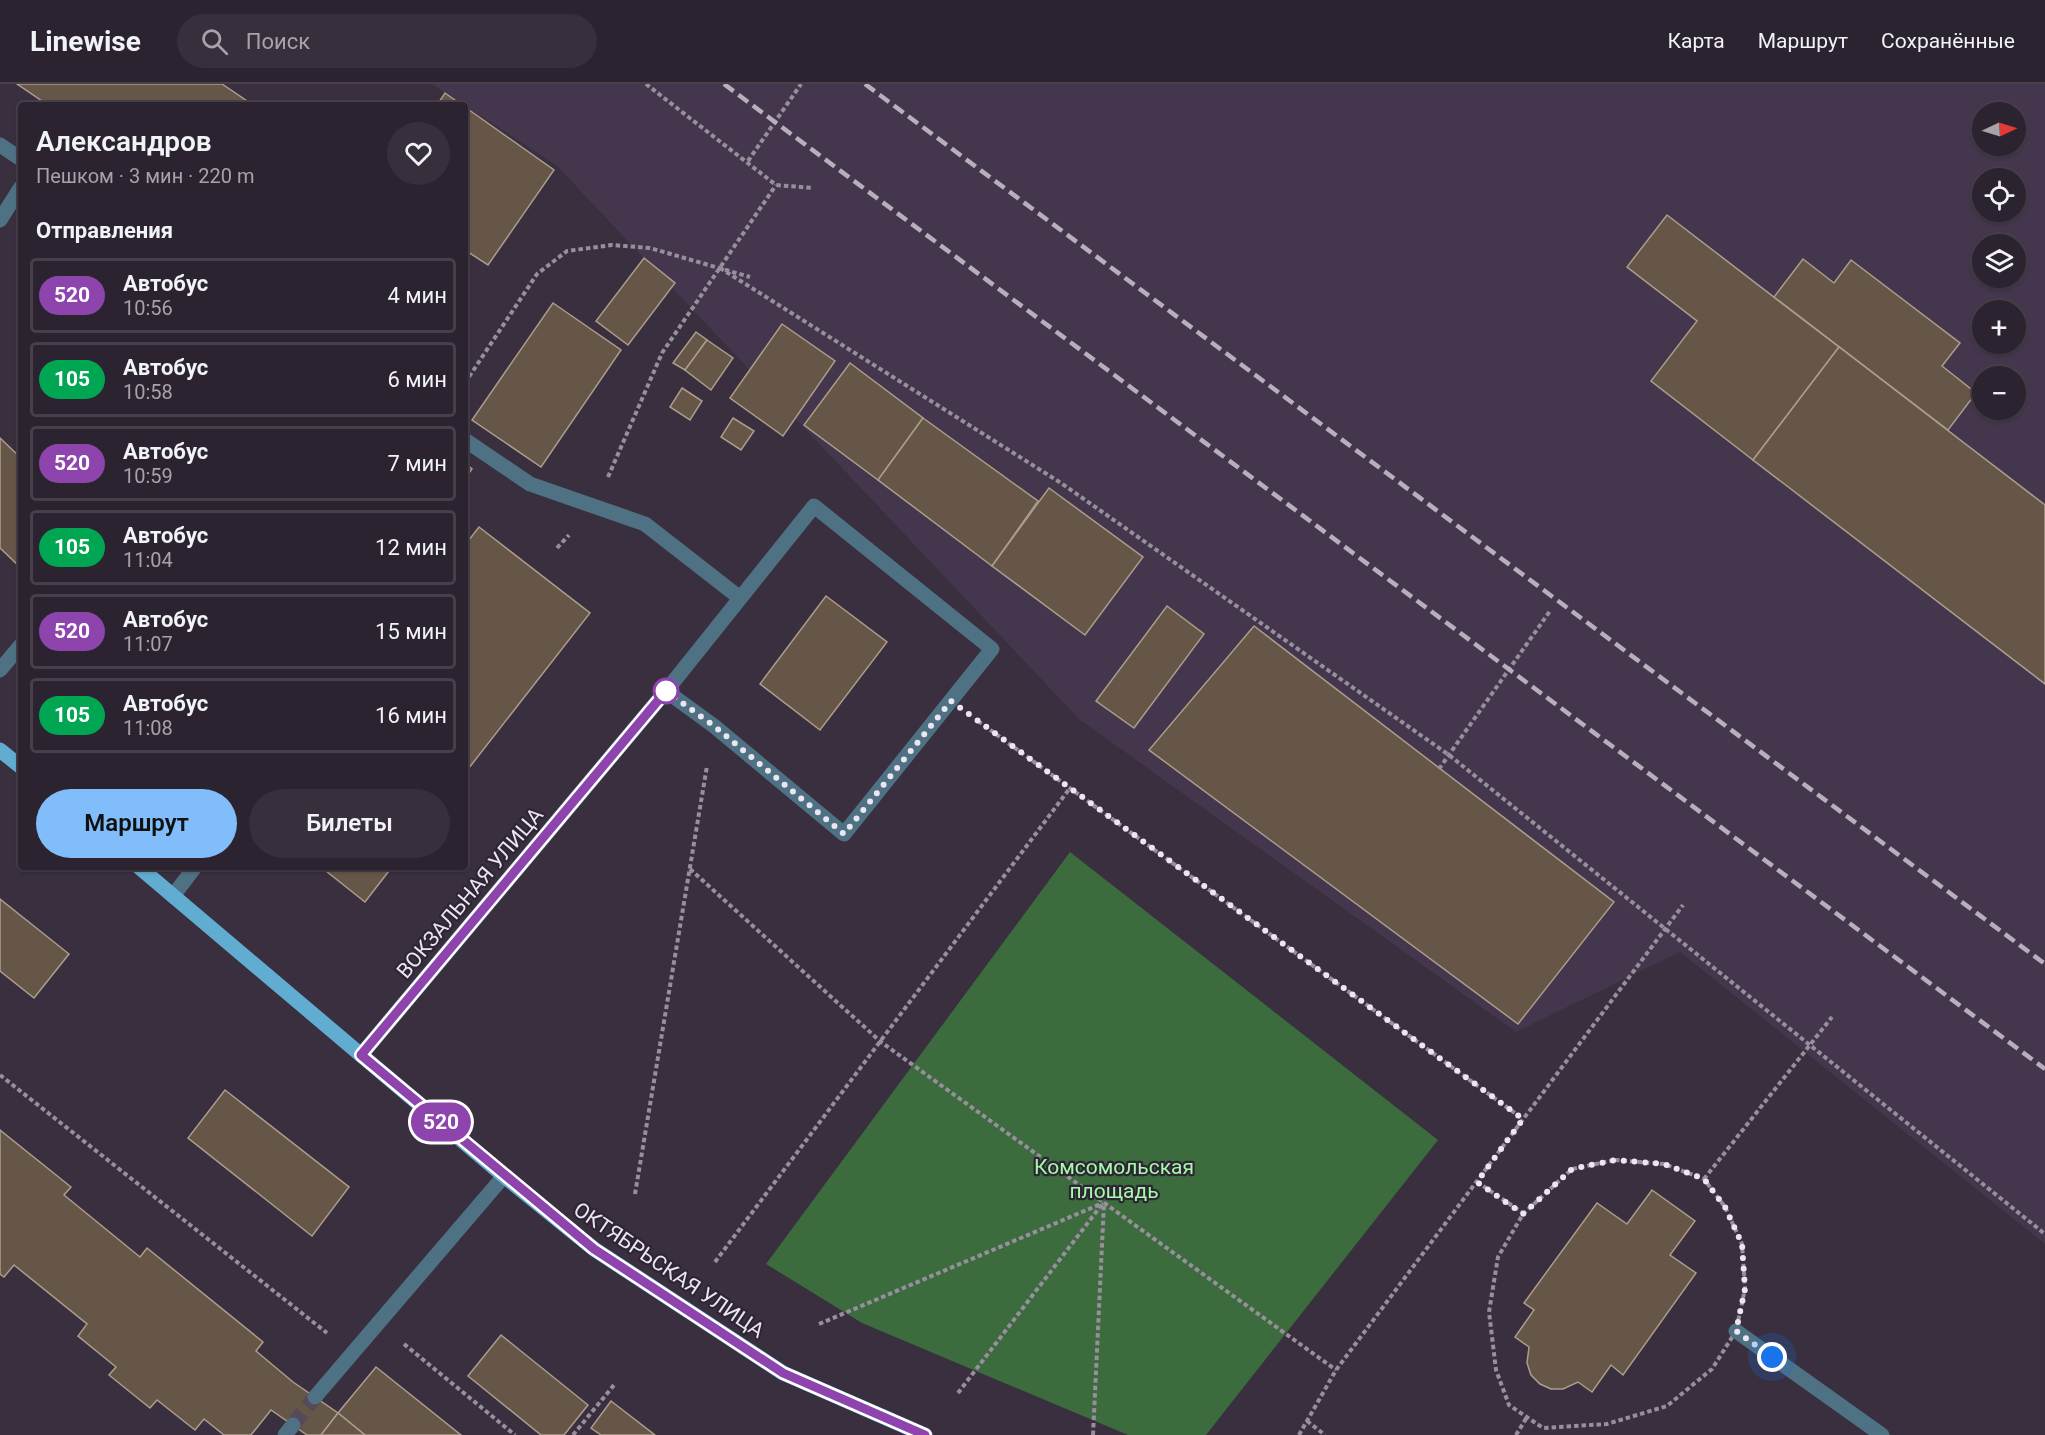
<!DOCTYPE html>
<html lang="ru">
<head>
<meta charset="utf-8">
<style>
	body { margin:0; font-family:Roboto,sans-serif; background:#372f3b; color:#f1f3f6; height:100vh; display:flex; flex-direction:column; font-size:22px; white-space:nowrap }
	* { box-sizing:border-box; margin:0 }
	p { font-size:20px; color:#a6a4aa }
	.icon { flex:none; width:33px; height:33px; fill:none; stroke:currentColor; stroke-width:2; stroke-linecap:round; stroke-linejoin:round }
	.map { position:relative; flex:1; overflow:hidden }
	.drawer { position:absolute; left:18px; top:18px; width:450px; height:768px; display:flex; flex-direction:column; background:#2b232f; border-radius:6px; box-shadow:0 2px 4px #0004,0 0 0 2px #47404b }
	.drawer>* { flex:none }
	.badge { padding:0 12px; border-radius:20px; font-size:21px; line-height:39px }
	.needle { width:39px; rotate:86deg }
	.fabs { position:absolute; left:1972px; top:18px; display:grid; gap:12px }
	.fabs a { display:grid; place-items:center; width:54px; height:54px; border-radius:50%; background:#2b232f; box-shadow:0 2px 4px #0004,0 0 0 2px #47404b; font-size:30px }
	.you { position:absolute; width:30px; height:30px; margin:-15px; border:4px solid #fff; border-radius:50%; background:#1a73e8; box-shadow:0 0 0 9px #1a73e833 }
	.map>.badge { position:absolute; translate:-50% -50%; box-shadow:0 0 0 3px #fff }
	h2 { padding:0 18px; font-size:22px; line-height:54px }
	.round { display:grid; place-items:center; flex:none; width:63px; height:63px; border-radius:32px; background:#372f3b }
	.overview { display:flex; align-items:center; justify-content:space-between; height:102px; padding:0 18px }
	h1 { font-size:28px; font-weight:600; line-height:45px }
	.button { display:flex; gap:12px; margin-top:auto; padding:12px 18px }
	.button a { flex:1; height:69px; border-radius:36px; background:#80bdfa; color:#111; font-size:24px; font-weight:600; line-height:69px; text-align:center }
	.button a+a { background:#372f3b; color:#f1f3f6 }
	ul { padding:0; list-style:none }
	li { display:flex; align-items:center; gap:18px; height:75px; margin:0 12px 9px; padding:0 6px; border:3px solid #47404b; border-radius:6px }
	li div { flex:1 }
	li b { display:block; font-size:22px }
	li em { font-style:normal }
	li .badge { min-width:66px; font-weight:700; text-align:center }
	header { display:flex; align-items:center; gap:36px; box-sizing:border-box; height:84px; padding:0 30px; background:#2b232f; border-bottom:2px solid #47404b }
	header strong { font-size:28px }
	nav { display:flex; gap:33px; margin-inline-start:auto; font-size:21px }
	.search { width:420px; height:54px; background:#372f3b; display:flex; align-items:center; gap:15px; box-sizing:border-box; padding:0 21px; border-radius:33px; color:#a6a4aa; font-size:22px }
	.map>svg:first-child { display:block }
	.built { fill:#44374d; fill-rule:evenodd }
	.green { fill:#3c6b3e }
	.building { fill:#655648; stroke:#ac9d8d; stroke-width:1.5 }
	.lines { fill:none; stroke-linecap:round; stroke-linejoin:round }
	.minor-tunnel { stroke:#544a5a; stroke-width:15; stroke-dasharray:15 8; stroke-linecap:butt }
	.path { stroke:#97909c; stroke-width:4; stroke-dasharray:4.5 3; stroke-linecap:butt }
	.minor { stroke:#4e7183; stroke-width:15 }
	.major { stroke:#61acd1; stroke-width:15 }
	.rail { stroke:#b7b0bc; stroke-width:4.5; stroke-dasharray:12 6; stroke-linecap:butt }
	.line-casing { stroke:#fff; stroke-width:14 }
	.line { stroke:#8e44ad; stroke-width:9 }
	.walk { stroke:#ece6f0; stroke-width:6; stroke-dasharray:0 10.8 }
	.stop-dot { fill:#fff; stroke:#8e44ad; stroke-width:3 }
	.labels { text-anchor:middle; stroke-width:4.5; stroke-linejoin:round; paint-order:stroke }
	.street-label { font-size:21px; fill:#ece6f0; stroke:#2e2635 }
	.park-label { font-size:21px; fill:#a5faa7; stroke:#2e2635 }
</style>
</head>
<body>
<header>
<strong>Linewise</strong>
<div class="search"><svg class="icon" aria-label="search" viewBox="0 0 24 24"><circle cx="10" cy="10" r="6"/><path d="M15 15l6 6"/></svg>Поиск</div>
<nav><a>Карта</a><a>Маршрут</a><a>Сохранённые</a></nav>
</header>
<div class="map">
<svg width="2045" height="1351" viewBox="0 0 2045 1351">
	<rect width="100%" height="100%" fill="#392f3f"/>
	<!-- built -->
	<path class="built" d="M432,0H2045V1160L1680,868L1516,948L1079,635L556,81ZM1983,28H2016V62H1983ZM1983,94H2016V128H1983ZM1983,160H2016V194H1983ZM1983,226H2016V260H1983ZM1983,292H2016V326H1983Z"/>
	<!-- green -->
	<polygon class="green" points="1070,768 1438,1056 1206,1351 1128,1351 862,1239 766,1180"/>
	<!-- building -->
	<g class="building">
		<polygon points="17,0 222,0 253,21 48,21"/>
		<polygon points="445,9 462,21 437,21"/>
		<polygon points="465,23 554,86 488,181 465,166"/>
		<polygon points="1667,131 1839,263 1753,376 1651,297 1697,237 1627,183"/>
		<polygon points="644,174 675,199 628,261 596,237"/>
		<polygon points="1803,175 1834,199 1851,176 1960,259 1942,282 1976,309 1948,346 1774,213"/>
		<polygon points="553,219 621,266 541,383 472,336"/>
		<polygon points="782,240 835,277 783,352 730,314"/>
		<polygon points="696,248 707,256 685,286 673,279"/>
		<polygon points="707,256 733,274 711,306 685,286"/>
		<polygon points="1839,263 2045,421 2045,600 1753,376"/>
		<polygon points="850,279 923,334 878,396 804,341"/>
		<polygon points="682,304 702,317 690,336 670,323"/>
		<polygon points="733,334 754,347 741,366 721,353"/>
		<polygon points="923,334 1038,417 992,482 878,396"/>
		<polygon points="0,354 21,374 21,479 19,482 0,464"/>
		<polygon points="465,379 472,385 465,395"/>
		<polygon points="1049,404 1143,473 1085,551 992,482"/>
		<polygon points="479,443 590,529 465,689 465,461"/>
		<polygon points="826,512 887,558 820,646 760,600"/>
		<polygon points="1167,522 1204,550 1134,644 1096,617"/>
		<polygon points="1254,542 1614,818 1518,940 1149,666"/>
		<polygon points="321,783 392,783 365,818"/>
		<polygon points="0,815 69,870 34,914 0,887"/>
		<polygon points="225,1006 349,1103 312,1152 188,1054"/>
		<polygon points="0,1046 71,1103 64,1111 140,1173 147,1164 263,1258 256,1267 293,1298 338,1329 321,1351 307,1351 271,1326 251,1351 224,1351 204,1335 195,1346 157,1316 150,1324 109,1291 116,1283 78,1252 87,1240 14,1181 4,1193 0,1190"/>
		<polygon points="1652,1106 1695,1137 1670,1171 1696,1189 1623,1291 1611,1281 1592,1308 1578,1298 1563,1305 1551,1305 1540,1300 1531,1291 1527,1279 1529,1263 1515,1253 1534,1226 1524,1219 1597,1119 1627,1140"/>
		<polygon points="501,1251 588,1321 564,1351 541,1351 468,1292"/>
		<polygon points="376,1283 461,1351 365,1351 338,1329"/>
		<polygon points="611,1317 655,1351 601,1351 591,1344"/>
		<polygon points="338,1329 365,1351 321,1351"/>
	</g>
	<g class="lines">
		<!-- minor-tunnel -->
		<polyline class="minor-tunnel" points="293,1341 315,1313"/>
		<!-- path -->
		<g class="path">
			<polyline points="646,0 776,101 813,104"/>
			<polyline points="748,77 801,0"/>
			<polyline points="720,184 1061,399 1449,671 2045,1150"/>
			<polyline points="465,299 537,190 567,167 612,161 650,164 750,193"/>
			<polyline points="608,393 662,269 776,101"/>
			<polyline points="557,464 569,451"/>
			<polyline points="978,637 1523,1035"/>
			<polyline points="1439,685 1550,527"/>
			<polyline points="690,785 881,958 1336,1286"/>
			<polyline points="0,991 327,1249"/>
			<polygon points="1615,1076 1664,1080 1704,1095 1725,1123 1742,1160 1745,1205 1736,1247 1712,1285 1667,1322 1607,1340 1543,1344 1509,1321 1496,1286 1489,1228 1498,1173 1523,1130 1572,1085"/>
			<polyline points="1704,1095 1832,933"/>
			<polyline points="1477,1098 1523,1129"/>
			<polyline points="635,1110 707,682"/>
			<polyline points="715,1178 1070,704"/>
			<polyline points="819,1240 1103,1119"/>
			<polyline points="404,1260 515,1351"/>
			<polyline points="958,1309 1103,1119"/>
			<polyline points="1307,1337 1325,1351"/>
			<polyline points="573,1351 614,1301"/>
			<polyline points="1093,1351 1104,1119"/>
			<polyline points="1299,1351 1336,1286 1683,821"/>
			<polyline points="1516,1351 1527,1333"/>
		</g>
		<!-- minor -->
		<g class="minor">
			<polyline points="0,61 21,75"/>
			<polyline points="0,136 21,103"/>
			<polyline points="465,356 530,400 645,440 740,514"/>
			<polygon points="814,422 992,565 844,750 714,642 666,607"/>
			<polyline points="0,586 21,561"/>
			<polyline points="173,812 195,783"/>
			<polyline points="361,971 666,607"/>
			<polyline points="1736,1247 1882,1351"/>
			<polyline points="315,1313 504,1092"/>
			<polyline points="285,1351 293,1341"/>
		</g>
		<!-- major -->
		<g class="major">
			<polyline points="0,666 21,683"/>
			<polyline points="139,783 504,1092 594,1165 783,1289 925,1351"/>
		</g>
		<!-- rail -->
		<g class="rail">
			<polyline points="724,0 2045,985"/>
			<polyline points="865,0 2045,880"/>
		</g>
	</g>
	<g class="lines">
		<!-- line casing -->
		<g class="line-casing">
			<polyline id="line" points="666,607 361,971 594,1165 783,1289 925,1351"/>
		</g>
		<!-- line -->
		<use href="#line" class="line"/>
		<!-- walk -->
		<polyline class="walk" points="666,607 714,642 844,750 951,617 1523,1035 1477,1098 1523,1130 1572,1085 1615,1076 1664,1080 1704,1095 1725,1123 1742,1160 1745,1205 1736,1247 1772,1273"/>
	</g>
	<!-- markers -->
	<circle class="stop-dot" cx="666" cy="607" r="12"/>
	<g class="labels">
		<!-- street labels -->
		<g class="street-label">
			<text transform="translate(470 809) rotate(-50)" y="7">ВОКЗАЛЬНАЯ УЛИЦА</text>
			<text transform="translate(669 1186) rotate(34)" y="7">ОКТЯБРЬСКАЯ УЛИЦА</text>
		</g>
		<!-- park labels -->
		<g class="park-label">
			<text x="1114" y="1090">Комсомольская<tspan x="1114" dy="24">площадь</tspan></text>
		</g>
	</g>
</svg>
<div class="fabs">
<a><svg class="needle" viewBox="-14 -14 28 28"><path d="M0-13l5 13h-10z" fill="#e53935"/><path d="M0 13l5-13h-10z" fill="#a6a4aa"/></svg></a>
<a><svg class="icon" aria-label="locate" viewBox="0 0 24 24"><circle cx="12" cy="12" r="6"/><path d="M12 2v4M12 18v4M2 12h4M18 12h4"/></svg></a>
<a><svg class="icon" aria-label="layers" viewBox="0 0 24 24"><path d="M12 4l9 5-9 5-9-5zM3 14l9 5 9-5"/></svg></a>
<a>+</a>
<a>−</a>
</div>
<div class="you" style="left:1772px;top:1273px"></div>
<b class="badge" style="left:441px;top:1038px;background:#8e44ad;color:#fff">520</b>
<section class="drawer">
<div class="overview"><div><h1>Александров</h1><p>Пешком · 3 мин · 220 m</p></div><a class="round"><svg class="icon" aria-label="heart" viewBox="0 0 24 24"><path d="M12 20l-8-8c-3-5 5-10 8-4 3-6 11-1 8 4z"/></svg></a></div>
<h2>Отправления</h2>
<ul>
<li><span class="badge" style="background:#8e44ad;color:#fff">520</span><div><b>Автобус</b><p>10:56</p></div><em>4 мин</em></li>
<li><span class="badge" style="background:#00a651;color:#fff">105</span><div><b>Автобус</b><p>10:58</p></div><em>6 мин</em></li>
<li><span class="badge" style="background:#8e44ad;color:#fff">520</span><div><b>Автобус</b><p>10:59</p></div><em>7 мин</em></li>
<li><span class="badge" style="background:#00a651;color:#fff">105</span><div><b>Автобус</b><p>11:04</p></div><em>12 мин</em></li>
<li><span class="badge" style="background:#8e44ad;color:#fff">520</span><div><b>Автобус</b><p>11:07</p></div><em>15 мин</em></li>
<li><span class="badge" style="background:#00a651;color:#fff">105</span><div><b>Автобус</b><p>11:08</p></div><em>16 мин</em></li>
</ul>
<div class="button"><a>Маршрут</a><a>Билеты</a></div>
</section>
</div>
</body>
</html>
